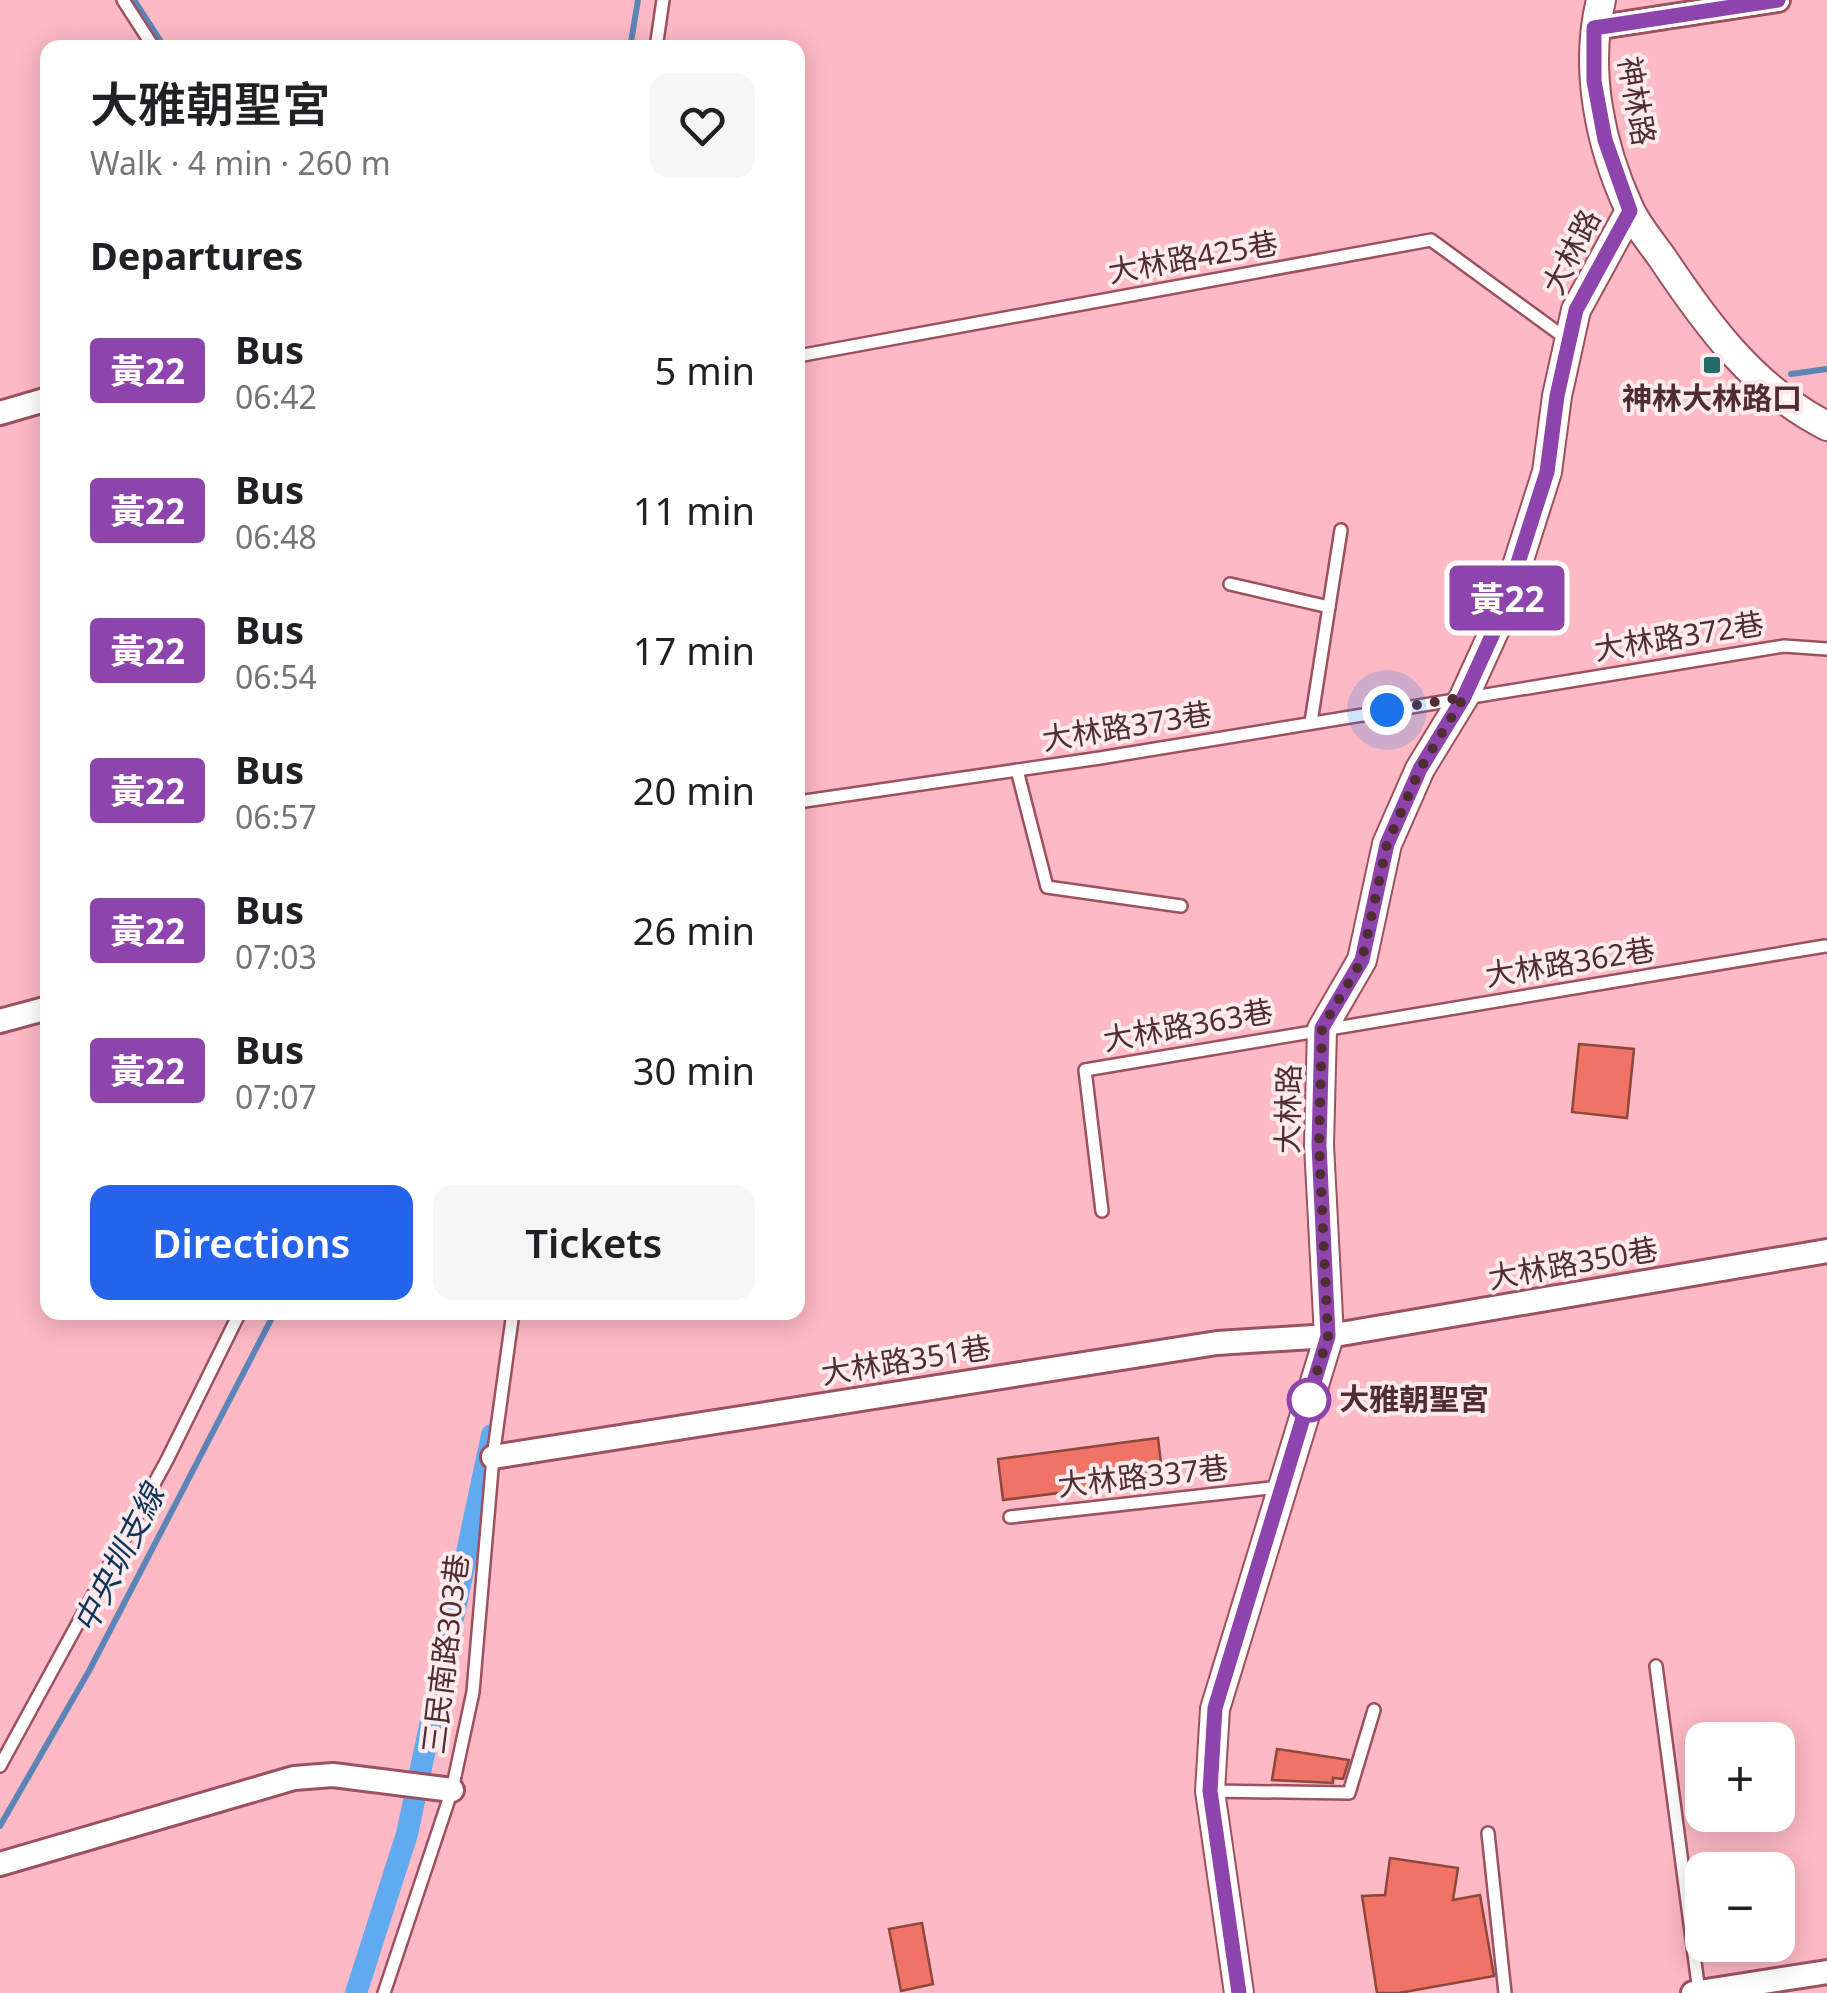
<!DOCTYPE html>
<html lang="en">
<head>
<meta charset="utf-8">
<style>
	body { margin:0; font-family:"Noto Sans","Noto Sans TC",sans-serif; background:#f6f6f6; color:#202124; height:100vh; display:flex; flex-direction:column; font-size:38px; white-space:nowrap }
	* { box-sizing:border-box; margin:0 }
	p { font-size:32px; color:#757577 }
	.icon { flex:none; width:55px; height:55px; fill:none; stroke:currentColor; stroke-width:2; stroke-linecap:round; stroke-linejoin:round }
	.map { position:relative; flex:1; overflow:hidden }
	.drawer { position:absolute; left:40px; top:40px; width:765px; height:1280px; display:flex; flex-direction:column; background:#fff; border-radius:20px; box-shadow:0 5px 25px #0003 }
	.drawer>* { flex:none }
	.badge { padding:0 20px; border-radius:8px; font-size:35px; line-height:65px }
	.tools { position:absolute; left:1685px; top:1722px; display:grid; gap:20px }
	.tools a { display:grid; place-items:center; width:110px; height:110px; border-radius:20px; background:#fff; box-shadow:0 5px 25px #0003; font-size:50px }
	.you { position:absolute; width:50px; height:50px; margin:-25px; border:8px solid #fff; border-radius:50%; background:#1a73e8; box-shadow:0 0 0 15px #1a73e833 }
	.map>.badge { position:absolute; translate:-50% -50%; box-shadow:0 0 0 5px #fff }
	h2 { padding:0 50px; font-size:38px; line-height:90px }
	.round { display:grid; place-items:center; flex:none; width:105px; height:105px; border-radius:20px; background:#f6f6f6 }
	.headline { display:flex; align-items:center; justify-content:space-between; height:170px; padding:0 50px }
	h1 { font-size:48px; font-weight:600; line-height:75px }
	.primary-button { display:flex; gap:20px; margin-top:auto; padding:20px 50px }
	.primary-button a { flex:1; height:115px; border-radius:20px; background:#2563eb; color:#fff; font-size:40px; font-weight:600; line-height:115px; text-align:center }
	.primary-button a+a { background:#f6f6f6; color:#202124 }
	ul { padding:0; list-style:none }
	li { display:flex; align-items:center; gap:30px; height:140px; padding:0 50px }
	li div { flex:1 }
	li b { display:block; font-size:38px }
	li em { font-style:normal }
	li .badge { min-width:110px; font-weight:700; text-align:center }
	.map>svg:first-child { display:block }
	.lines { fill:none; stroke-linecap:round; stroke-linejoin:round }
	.stream { stroke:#5c84b7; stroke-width:6 }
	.canal { stroke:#61aaef; stroke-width:22 }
	.building { fill:#f07465; stroke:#8e463d; stroke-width:2.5 }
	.service-casing { stroke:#9c5160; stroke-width:16 }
	.minor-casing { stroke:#9c5160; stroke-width:28 }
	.tertiary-casing { stroke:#9c5160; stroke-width:32 }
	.service { stroke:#fff; stroke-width:11 }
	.minor { stroke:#fff; stroke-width:22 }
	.tertiary { stroke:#fff; stroke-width:28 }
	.line-casing { stroke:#fff; stroke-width:22 }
	.line { stroke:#8e44ad; stroke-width:15 }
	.walk { stroke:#4f2d33; stroke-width:10; stroke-dasharray:0 18 }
	.poi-dot { fill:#236d68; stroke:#fceaec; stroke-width:4 }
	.stop-dot { fill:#fff; stroke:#8e44ad; stroke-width:5 }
	.labels { text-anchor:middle; stroke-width:8; stroke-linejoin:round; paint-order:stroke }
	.street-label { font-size:30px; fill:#4f2d33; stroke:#fceaec }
	.poi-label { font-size:30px; font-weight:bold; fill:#4f2d33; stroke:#fceaec }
	.stop-label { font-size:30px; font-weight:bold; fill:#4f2d33; stroke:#fceaec; text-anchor:start }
	.water-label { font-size:32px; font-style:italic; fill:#0e3557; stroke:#fceaec }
</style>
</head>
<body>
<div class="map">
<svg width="1827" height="1993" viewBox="0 0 1827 1993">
	<rect width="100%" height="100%" fill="#fdb9c4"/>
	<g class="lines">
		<!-- stream -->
		<g class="stream">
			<polyline points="134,0 165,48"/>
			<polyline points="630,48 638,0"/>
			<polyline points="1791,374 1827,369"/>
			<polyline points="0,1826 89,1671 275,1312"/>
		</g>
		<!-- canal -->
		<polyline class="canal" points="356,1993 407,1834 492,1435"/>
	</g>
	<!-- building -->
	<g class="building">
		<polygon points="1579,1044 1634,1049 1627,1118 1572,1112"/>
		<polygon points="1158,1438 1163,1480 1003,1500 998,1459"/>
		<polygon points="1277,1749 1291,1751 1349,1760 1343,1779 1333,1778 1333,1783 1272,1780"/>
		<polygon points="1390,1858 1458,1868 1453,1900 1480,1895 1494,1976 1399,1993 1377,1993 1362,1896 1385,1895"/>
		<polygon points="922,1923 933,1984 901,1991 889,1929"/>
	</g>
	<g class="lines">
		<!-- service casing -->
		<g class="service-casing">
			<g id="service">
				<polyline points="123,0 154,48"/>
				<polyline points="656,48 663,0"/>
				<polyline points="798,356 1431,240 1568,340"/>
				<polyline points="1230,584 1329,607"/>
				<polyline points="1311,722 1341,530"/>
				<polyline points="1017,770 1047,887 1181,906"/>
				<polyline points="798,802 1100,758 1784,646 1827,649"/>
				<polyline points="1102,1211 1085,1070 1825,946"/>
				<polyline points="1010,1517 1279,1487"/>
				<polyline points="1656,1666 1699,1992"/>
				<polyline points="0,1766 167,1460 240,1312"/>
				<polyline points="1210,1791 1349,1793 1374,1710"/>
				<polyline points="1488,1833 1505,1993"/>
				<polyline points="384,1993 452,1790 473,1692 493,1457 513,1312"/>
			</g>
		</g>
		<!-- minor casing -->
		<g class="minor-casing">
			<g id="minor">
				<polyline points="1594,28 1778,0"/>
				<polyline points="0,413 48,399"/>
				<polyline points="0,1021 48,1008"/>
				<polyline points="493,1457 1217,1343 1329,1336 1827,1251"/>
				<polyline points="0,1864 294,1778 333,1775 452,1790"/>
				<polyline points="1693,1993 1827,1972"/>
			</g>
		</g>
		<!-- tertiary casing -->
		<g class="tertiary-casing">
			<g id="tertiary">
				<path d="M1601,0C1584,69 1600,145 1629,208C1637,226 1652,243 1663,259C1707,325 1754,389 1827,426"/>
				<polyline points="1239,1993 1210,1791 1215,1709 1329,1336 1319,1145 1322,1029 1362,960 1387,844 1420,769 1464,697 1501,616 1547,472 1557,396 1576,310 1630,211"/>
			</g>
		</g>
		<!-- service -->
		<use href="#service" class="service"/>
		<!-- minor -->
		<use href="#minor" class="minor"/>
		<!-- tertiary -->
		<use href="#tertiary" class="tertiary"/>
	</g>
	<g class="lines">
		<!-- line casing -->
		<g class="line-casing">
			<polyline id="line" points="1239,1993 1210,1791 1215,1708 1328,1336 1319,1145 1322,1028 1362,960 1387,844 1420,769 1464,697 1501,616 1547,472 1557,396 1576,310 1630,211 1605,140 1594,81 1594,28 1778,0"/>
		</g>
		<!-- line -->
		<use href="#line" class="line"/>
		<!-- walk -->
		<polyline class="walk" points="1309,1400 1305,1411 1328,1336 1319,1145 1322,1028 1362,960 1387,844 1420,769 1464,697 1387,710"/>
	</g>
	<!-- markers -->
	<rect class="poi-dot" x="1702" y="355" width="20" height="20" rx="5"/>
	<circle class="stop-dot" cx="1309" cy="1400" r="20"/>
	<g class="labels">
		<!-- street labels -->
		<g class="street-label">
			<text transform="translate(1636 101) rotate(80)" y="10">神林路</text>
			<text transform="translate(1572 252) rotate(-63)" y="10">大林路</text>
			<text transform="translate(1193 258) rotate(-10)" y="10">大林路425巷</text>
			<text transform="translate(1679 637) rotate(-9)" y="10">大林路372巷</text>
			<text transform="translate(1127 727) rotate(-9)" y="10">大林路373巷</text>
			<text transform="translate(1570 963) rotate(-9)" y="10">大林路362巷</text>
			<text transform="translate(1188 1026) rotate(-10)" y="10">大林路363巷</text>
			<text transform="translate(1289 1109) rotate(-89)" y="10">大林路</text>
			<text transform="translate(1573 1264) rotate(-10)" y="10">大林路350巷</text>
			<text transform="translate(906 1361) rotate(-9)" y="10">大林路351巷</text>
			<text transform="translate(1143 1477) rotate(-6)" y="10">大林路337巷</text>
			<text transform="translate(446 1654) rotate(-83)" y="10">三民南路303巷</text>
		</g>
		<!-- poi labels -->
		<g class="poi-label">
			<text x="1712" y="409">神林大林路口</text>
		</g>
		<!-- stop labels -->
		<g class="stop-label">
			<text x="1339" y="1410">大雅朝聖宮</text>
		</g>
		<!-- water labels -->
		<g class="water-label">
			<text transform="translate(119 1559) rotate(-63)" y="11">中央圳支線</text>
		</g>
	</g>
</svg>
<div class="tools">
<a>+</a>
<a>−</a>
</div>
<div class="you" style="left:1387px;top:710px"></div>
<b class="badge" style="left:1507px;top:598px;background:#8e44ad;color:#fff">黃22</b>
<section class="drawer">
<div class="headline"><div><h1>大雅朝聖宮</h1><p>Walk · 4 min · 260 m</p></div><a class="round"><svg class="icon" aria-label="heart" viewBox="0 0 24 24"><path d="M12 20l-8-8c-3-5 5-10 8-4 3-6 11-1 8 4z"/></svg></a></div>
<h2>Departures</h2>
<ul>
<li><span class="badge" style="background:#8e44ad;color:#fff">黃22</span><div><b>Bus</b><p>06:42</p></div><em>5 min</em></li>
<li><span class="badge" style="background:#8e44ad;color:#fff">黃22</span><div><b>Bus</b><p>06:48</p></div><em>11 min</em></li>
<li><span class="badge" style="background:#8e44ad;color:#fff">黃22</span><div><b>Bus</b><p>06:54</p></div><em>17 min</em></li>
<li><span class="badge" style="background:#8e44ad;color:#fff">黃22</span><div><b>Bus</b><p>06:57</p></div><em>20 min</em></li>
<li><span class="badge" style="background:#8e44ad;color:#fff">黃22</span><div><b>Bus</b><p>07:03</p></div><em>26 min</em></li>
<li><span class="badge" style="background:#8e44ad;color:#fff">黃22</span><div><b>Bus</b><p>07:07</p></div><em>30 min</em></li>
</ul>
<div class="primary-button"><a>Directions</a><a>Tickets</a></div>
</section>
</div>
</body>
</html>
